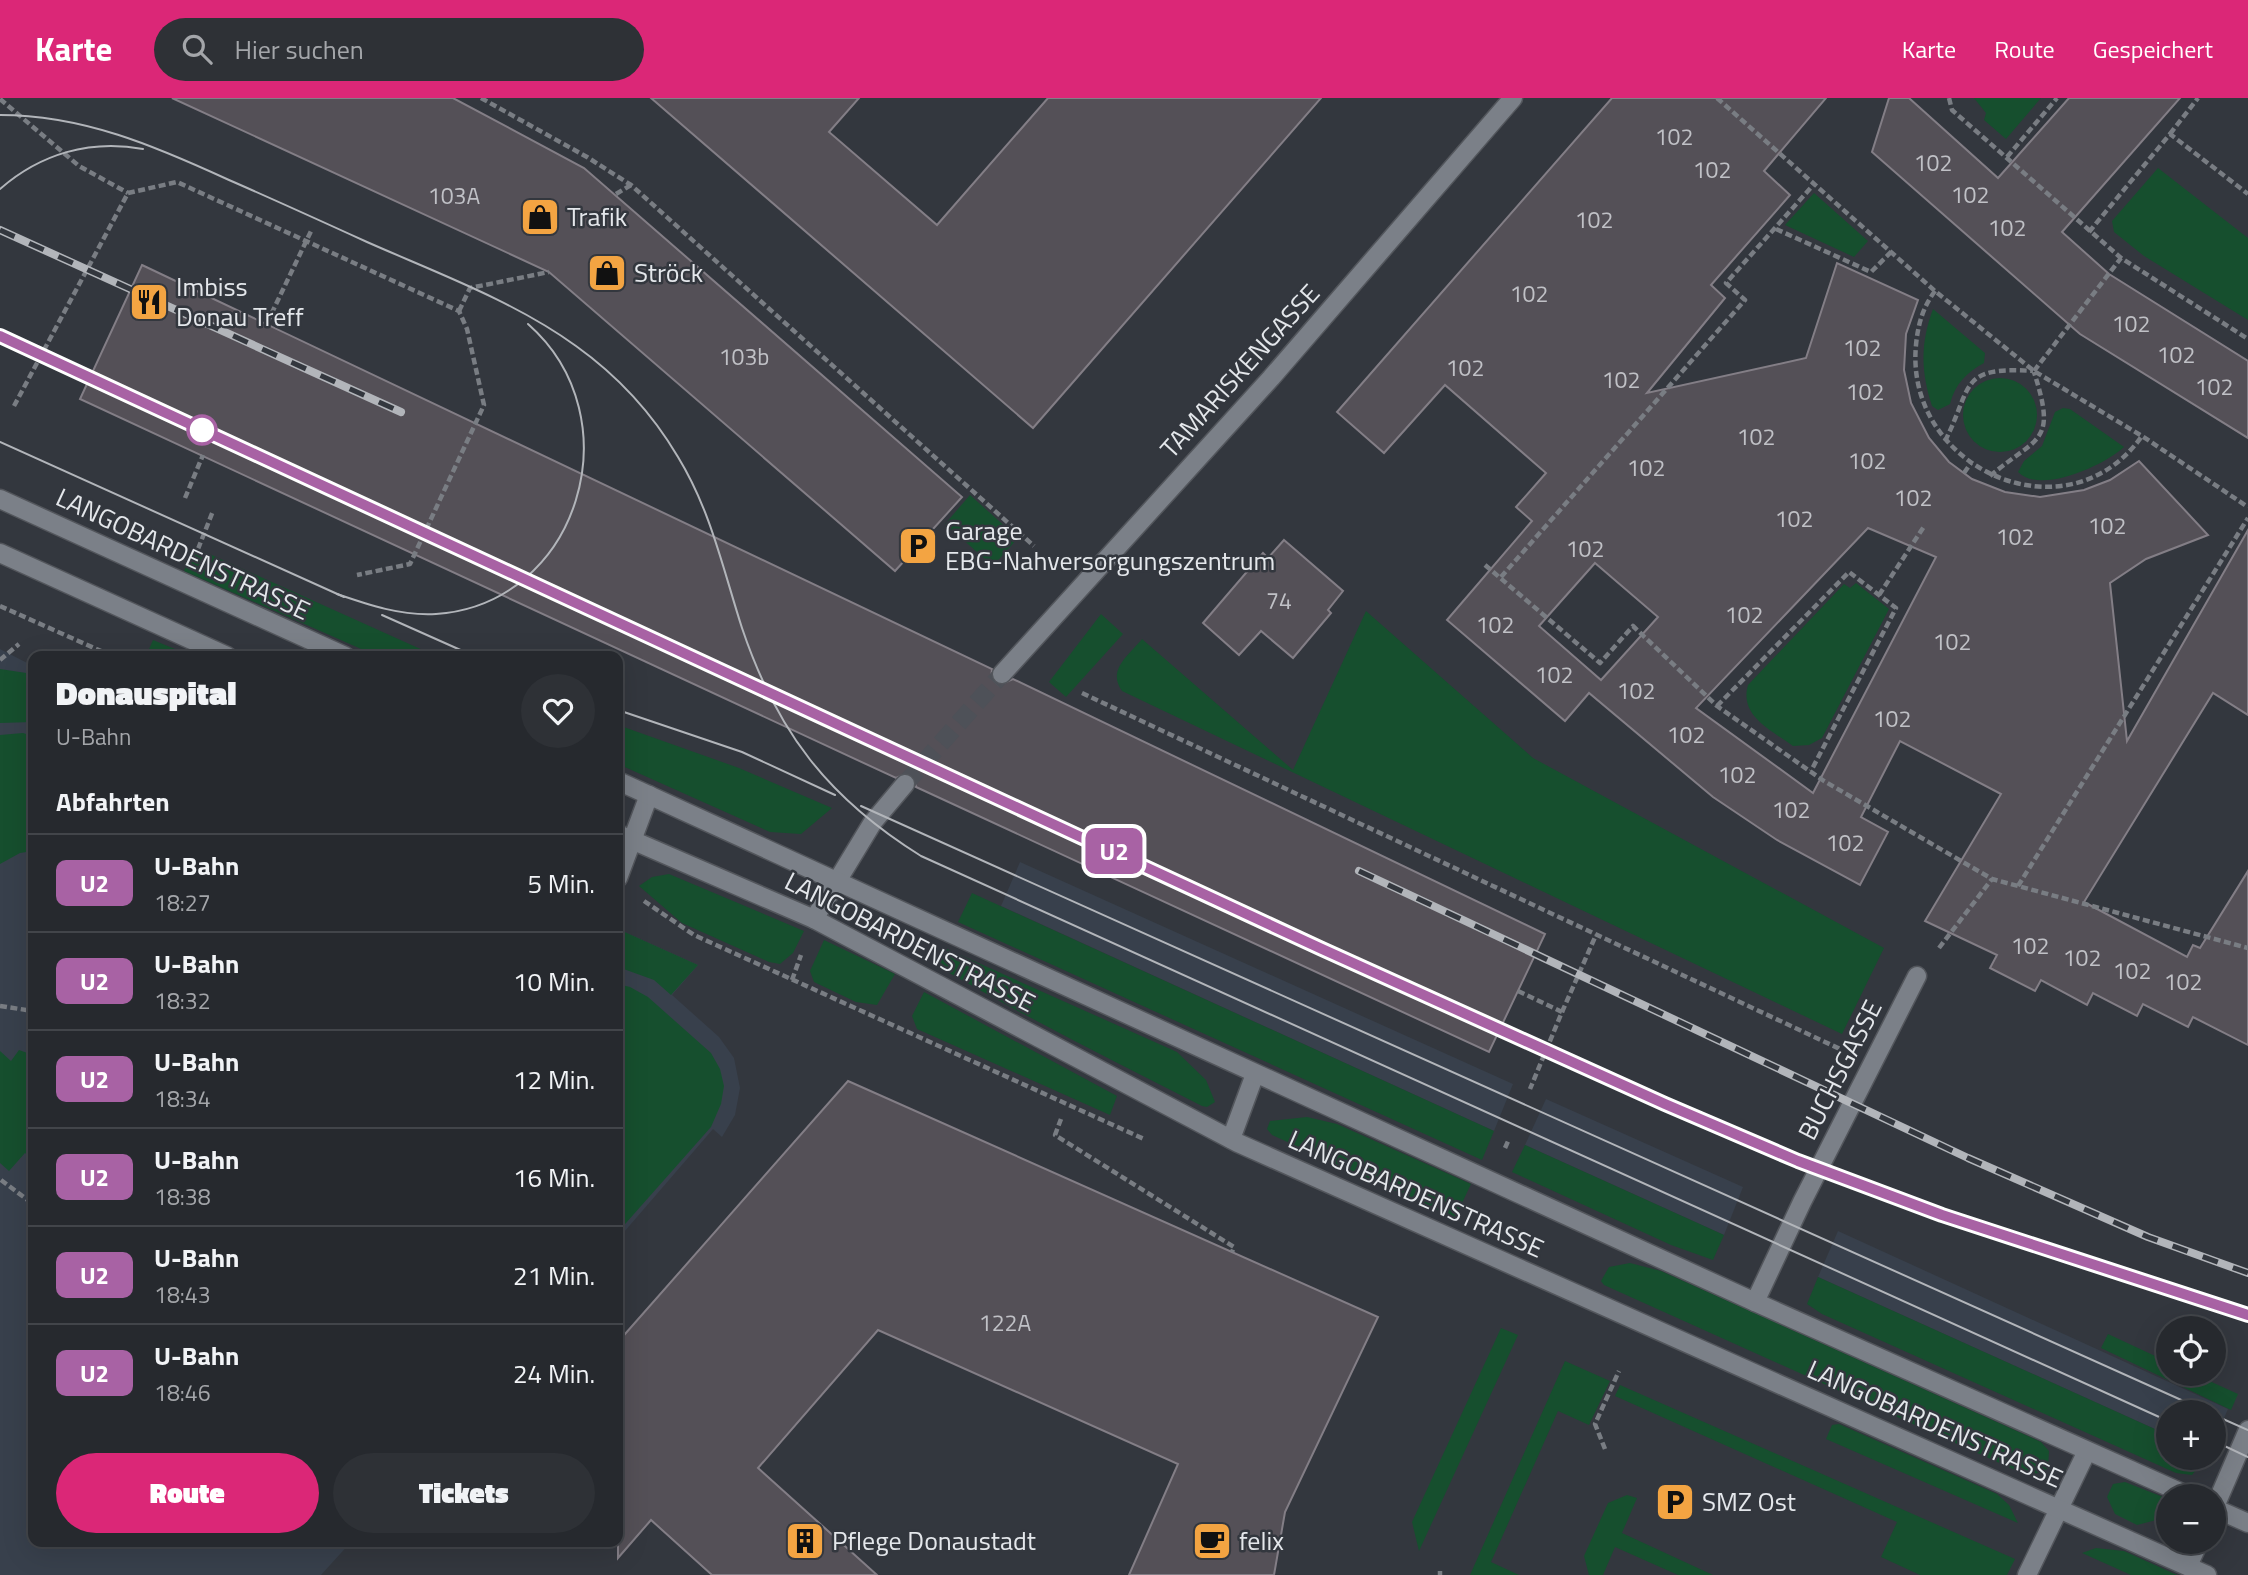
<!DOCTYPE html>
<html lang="de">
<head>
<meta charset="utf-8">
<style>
	body { margin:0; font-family:"Titillium Web",sans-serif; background:#2e3136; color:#f1f3f6; height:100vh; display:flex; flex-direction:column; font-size:26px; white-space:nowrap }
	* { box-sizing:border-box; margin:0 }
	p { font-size:23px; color:#a4a6aa }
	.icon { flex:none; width:38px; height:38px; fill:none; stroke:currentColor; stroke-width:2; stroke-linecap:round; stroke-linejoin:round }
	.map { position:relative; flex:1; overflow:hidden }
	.panel { position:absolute; left:28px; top:553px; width:595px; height:896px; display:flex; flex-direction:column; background:#26292e; border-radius:14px; box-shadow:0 7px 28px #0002,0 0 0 2px #42454a }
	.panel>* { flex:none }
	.badge { padding:0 14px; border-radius:10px; font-size:24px; line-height:46px }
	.controls { position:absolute; left:2156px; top:1218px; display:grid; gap:14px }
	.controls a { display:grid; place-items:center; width:70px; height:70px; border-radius:50%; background:#26292e; box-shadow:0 7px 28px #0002,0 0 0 2px #42454a; font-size:35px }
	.map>.badge { position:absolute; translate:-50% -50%; box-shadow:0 0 0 4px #fff }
	h2 { padding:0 28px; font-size:26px; line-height:63px }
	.round { display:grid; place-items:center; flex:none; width:74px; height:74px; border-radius:37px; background:#2e3136 }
	.headline { display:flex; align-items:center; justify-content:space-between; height:119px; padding:0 28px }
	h1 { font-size:33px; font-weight:800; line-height:52px }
	.cta { display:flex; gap:14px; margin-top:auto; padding:14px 28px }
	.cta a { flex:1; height:80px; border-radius:42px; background:#db2777; color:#fff; font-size:28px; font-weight:800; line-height:80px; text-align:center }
	.cta a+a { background:#2e3136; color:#f1f3f6 }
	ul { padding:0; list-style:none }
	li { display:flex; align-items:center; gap:21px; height:98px; padding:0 28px; border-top:2px solid #42454a }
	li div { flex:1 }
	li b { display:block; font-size:26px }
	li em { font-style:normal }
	li .badge { min-width:77px; font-weight:700; text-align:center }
	header { display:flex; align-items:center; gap:42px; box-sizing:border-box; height:98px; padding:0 35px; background:#db2777; color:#fff }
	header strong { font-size:33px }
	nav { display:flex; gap:38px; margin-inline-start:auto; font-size:24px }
	.search { width:490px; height:63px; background:#2e3136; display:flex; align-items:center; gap:18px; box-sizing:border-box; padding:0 24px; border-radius:38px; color:#a4a6aa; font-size:26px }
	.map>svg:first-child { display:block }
	.built { fill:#38404c }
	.green { fill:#164f2e }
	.building { fill:#545057; stroke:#837e86; stroke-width:2; fill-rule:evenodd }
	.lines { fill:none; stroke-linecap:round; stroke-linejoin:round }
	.street-tunnel { stroke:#4e5158; stroke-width:18; stroke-dasharray:18 9; stroke-linecap:butt }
	.lane-casing { stroke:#53565c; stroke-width:21 }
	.street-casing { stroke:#53565c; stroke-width:21 }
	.secondary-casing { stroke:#53565c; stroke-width:21 }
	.path { stroke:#797d83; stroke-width:4.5; stroke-dasharray:7 3.5; stroke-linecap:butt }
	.lane { stroke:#7b8088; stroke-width:18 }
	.street { stroke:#7b8088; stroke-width:18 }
	.secondary { stroke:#7b8088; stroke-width:18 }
	.tram { stroke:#b2b5ba; stroke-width:2 }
	.rail-casing { stroke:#b2b5ba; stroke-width:8 }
	.rail { stroke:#33373e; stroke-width:5; stroke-dasharray:16; stroke-linecap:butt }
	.line-casing { stroke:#fff; stroke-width:16 }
	.line { stroke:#a862a4; stroke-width:10 }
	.stop-dot { fill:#fff; stroke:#a862a4; stroke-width:3.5 }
	.labels { text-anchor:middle; stroke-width:5; stroke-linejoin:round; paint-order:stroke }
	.number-label { font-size:23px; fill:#c0c1c6 }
	.poi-label { font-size:26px; fill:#e4e7eb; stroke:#33373e; text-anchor:start }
	.street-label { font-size:26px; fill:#e4e7eb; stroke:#33373e }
</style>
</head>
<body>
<header>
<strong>Karte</strong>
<div class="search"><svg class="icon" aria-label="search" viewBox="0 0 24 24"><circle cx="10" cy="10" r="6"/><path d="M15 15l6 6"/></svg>Hier suchen</div>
<nav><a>Karte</a><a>Route</a><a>Gespeichert</a></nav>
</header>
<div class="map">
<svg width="2248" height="1477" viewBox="0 0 2248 1477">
	<rect width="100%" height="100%" fill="#33373e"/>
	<!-- built -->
	<g class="built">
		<polygon points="0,551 33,568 33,1444 351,1444 321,1477 0,1477"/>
		<polygon points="1020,764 1513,986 1494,1033 1001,808"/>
		<polygon points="618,831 698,867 672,897 719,939 734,960 740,990 735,1017 722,1039 713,1031 618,1141"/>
		<polygon points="1546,1001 1743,1089 1724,1137 1525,1047"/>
		<polygon points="1838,1133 2228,1311 2214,1343 2214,1314 2168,1314 2168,1337 1818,1179"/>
	</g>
	<!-- green -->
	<g class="green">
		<polygon points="1974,0 2041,0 2006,41 1984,22 1986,15"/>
		<polygon points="2158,70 2248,140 2248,222 2144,158 2114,134 2112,123"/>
		<polygon points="1814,95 1868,143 1854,159 1785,127"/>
		<path d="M1933,211L1985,255L1984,265C1967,274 1955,286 1950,306L1938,312L1932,308C1921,273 1920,246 1933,211Z"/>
		<circle cx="2000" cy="317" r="37"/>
		<path d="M2063,310L2070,311L2124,349C2105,367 2040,397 2018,374L2024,363L2042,348L2055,314Z"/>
		<polygon points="970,397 1018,440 993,468 945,426"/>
		<polygon points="194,449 436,558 377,558 184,473"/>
		<path d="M1856,485L1889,511L1822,640L1809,647L1793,648C1771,632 1739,618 1748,587L1844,486L1850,490Z"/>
		<path d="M1366,513L1533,660L1884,850L1842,936L1122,593C1107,572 1128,558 1142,541L1293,672Z"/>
		<polygon points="1101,516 1123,536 1066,599 1049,584"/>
		<polygon points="153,542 192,558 146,558"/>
		<polygon points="0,571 33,576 33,624 0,625"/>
		<polygon points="618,627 739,670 832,710 801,736 770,734 618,666"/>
		<polygon points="23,635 33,638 33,753 20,755 0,766 0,637"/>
		<polygon points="669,776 804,833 793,855 780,866 769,864 682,825 639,788 652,779"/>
		<polygon points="972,795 1494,1033 1482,1062 958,824"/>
		<polygon points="618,831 698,867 671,897 654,882 618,869"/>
		<polygon points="824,842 895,876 877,907 856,904 814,884 810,873"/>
		<path d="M947,851L1177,954L1206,982L1215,1004L1207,1009L1202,1008C1113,963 1024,918 937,868Z"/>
		<polygon points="618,886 630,889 648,899 711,955 720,971 724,988 721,1006 711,1029 618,1134"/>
		<polygon points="924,894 1117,998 1110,1017 917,931 912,918"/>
		<polygon points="19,952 33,957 33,1062 25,1055 9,1073 0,1065 0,953 11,963"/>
		<polygon points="1307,1019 1337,1026 1471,1086 1455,1120 1272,1037 1267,1031 1270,1023"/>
		<polygon points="1525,1047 1724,1137 1713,1162 1671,1147 1512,1074"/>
		<polygon points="1630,1165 1661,1173 2041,1344 2049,1353 2048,1370 2041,1375 2024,1376 1604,1187 1601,1183 1609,1169"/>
		<polygon points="1818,1179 2168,1337 2168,1360 2206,1360 2192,1377 2176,1375 1822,1216 1807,1206"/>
		<polygon points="1501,1230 1518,1237 1419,1453 1412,1424"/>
		<polygon points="2108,1236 2168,1264 2168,1276 2194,1276 2238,1296 2231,1312 2101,1250"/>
		<polygon points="1565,1263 1610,1283 1589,1327 1558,1313 1491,1464 1519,1477 1470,1477"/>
		<polygon points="1620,1287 2015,1461 2007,1477 1920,1477 1881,1459 1897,1424 1615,1298"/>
		<polygon points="1839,1326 1997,1396 2009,1407 2018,1425 1826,1341 1832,1327"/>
		<polygon points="2125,1384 2168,1401 2168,1419 2137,1427 2115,1416 2107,1399 2113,1386"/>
		<polygon points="1627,1397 1637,1400 1622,1435 1713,1477 1678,1477 1615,1449 1603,1477 1589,1477 1584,1458 1608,1405"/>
		<polygon points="2096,1450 2124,1453 2177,1477 2131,1477 2082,1455"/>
	</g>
	<!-- building -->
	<g class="building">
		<polygon points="172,0 453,0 584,70 962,399 895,473 549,174"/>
		<polygon points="651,0 859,0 829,34 937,127 1048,0 1321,0 1033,330"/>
		<path d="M1612,0H1826L1764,73L1790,97L1711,187L1725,200L1647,295L1806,260L1837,165L1918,202L1906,236L1904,272L1911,305L1929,340L1949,364L1972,381L2005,394L2040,399L2084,392L2110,382L2139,363L2208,437L2146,461L2110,485L2127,643L2248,432V617L2213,595L2084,804L2187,859L2193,847L2200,850L2248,773V947L2193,919L2188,929L2143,906L2137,918L2093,895L2087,907L2041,882L2035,893L1990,870L1997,857L1925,823L2001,696L1900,643L1861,719L1888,734L1860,787L1777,742L1713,699L1589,595L1565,623L1447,522L1532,423L1516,409L1546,375L1445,287L1384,355L1337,314ZM1868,430L1936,459L1813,695L1696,610ZM1595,465L1658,519L1601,582L1539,528Z"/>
		<polygon points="1889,0 1909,0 1998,80 2069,0 2180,0 2062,134 2109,176 2248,263 2248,340 2080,236 1872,54"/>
		<polygon points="142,167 992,571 991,580 999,587 1013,581 1545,836 1489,954 916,689 915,682 908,675 896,680 80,301"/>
		<polygon points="1284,442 1343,493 1328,512 1331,515 1293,560 1261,533 1239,557 1203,525 1263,455 1268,460"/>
		<polygon points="848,983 1378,1219 1285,1414 1274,1477 1129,1477 1178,1366 878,1232 758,1370 877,1477 712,1477 651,1422 618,1460 618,1244"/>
	</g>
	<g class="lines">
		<!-- street-tunnel -->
		<polyline class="street-tunnel" points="905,686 1002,576"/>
		<!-- lane casing -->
		<g class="lane-casing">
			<g id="lane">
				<polyline points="618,780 649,697"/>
				<polyline points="1231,1041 1255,976"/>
				<polyline points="2214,1411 2248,1332"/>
				<polyline points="2188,1468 2199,1444"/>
				<polyline points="2027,1477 2087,1353"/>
			</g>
		</g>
		<!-- street casing -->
		<g class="street-casing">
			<g id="street">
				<polyline points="1002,576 1271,280 1513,0"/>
				<polyline points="814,821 873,724 905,686"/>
				<polyline points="1755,1204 1802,1104 1917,878"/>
			</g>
		</g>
		<!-- secondary casing -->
		<g class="secondary-casing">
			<g id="secondary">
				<polyline points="0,401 345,558"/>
				<polyline points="0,455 227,558"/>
				<polyline points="618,683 1755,1204 2189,1398"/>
				<polyline points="618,736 814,821 1238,1045 2207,1477"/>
				<polyline points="2214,1410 2248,1425"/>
			</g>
		</g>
		<!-- path -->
		<g class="path">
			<polyline points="481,0 587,59 631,87 1034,448"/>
			<polyline points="1717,0 1935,193 2034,273 2142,338 2248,409"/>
			<polyline points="1949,0 1952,12 2121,160 2248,241"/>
			<polyline points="0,1 79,68 128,95"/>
			<polyline points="2170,36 2198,0"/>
			<polyline points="2007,59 2057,0"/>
			<polyline points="616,96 631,87"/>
			<polyline points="1776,131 1871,174 1892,153"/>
			<polyline points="2089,134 2170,36 2248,96"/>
			<path d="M1935,193C1923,209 1918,226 1916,247C1904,370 2067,444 2142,338"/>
			<polyline points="459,213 470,190 549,174"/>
			<polyline points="267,225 312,131"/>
			<polyline points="2034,273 2121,160"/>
			<polyline points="14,308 128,95 177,84 459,213 467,231 484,307 410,466 357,477"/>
			<path d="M1945,343C1973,288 1958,268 2033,273"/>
			<polyline points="1964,375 1971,365"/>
			<path d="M1990,378C2039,337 2057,346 2034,274"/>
			<polyline points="185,400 203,357"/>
			<polyline points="198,451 213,413"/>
			<polyline points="1485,467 1600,565 1633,528 1717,608 1824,683 1992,781 2248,850"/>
			<polyline points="1501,479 1745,202 1726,185 1815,85"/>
			<polyline points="1879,497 1925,427"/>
			<polyline points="0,508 112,558"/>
			<polyline points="0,562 19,546"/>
			<polyline points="1082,595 1840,951"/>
			<polyline points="1717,608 1849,474 1896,510 1811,673"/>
			<polyline points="2018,788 2248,420"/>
			<polyline points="644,803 694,837 1144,1041"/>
			<polyline points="1939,850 1992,781"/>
			<polyline points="792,882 801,857"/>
			<polyline points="1518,893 1562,914 1530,991"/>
			<polyline points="0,908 33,913"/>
			<polyline points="1562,914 1596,837"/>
			<polyline points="1061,1021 1055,1037 1234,1149 1232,1154"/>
			<polyline points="1505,1050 1509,1041"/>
			<polyline points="1,1082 33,1106"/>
			<polyline points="1605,1351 1595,1326 1619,1273"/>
			<polyline points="1440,1473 1440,1477"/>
		</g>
		<!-- lane -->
		<use href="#lane" class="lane"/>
		<!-- street -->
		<use href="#street" class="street"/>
		<!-- secondary -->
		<use href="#secondary" class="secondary"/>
		<!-- tram -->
		<g class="tram">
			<path d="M0,17C83,17 155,48 229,82C275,102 321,123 367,144C437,175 514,203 576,248C618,278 652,315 678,359C711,413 723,471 742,530C777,634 828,700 921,758L2168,1323"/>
			<path d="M0,91C40,56 90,41 143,51"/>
			<polyline points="0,344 344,499"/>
			<path d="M337,496C369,507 401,518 436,516C579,506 635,320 528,226"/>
			<polyline points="382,517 474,558"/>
			<polyline points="618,612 742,654 835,697"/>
			<polyline points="861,708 2208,1314"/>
			<polyline points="2214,1317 2248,1332"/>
			<polyline points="2214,1343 2248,1359"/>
		</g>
		<!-- rail casing -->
		<g class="rail-casing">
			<g id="rail">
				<polyline points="0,132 401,314"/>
				<polyline points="0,238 358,405"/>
				<polyline points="1359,773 1968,1060 2148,1139 2248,1175"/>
				<polyline points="1323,851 1798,1063 1942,1117 2248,1217"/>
			</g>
		</g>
		<!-- rail -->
		<use href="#rail" class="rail"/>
	</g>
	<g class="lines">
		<!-- line casing -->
		<g class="line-casing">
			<polyline id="line" points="0,238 1322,851 1665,1006 1798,1063 1942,1117 2248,1217"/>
		</g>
		<!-- line -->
		<use href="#line" class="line"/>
	</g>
	<!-- icons -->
	<defs>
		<g id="shop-square" transform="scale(2.0125)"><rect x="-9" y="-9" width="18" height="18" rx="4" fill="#f3a442" stroke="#33373e"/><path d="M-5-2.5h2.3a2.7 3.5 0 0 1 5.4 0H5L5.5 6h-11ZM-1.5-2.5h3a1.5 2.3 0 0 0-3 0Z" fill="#111"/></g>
		<g id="restaurant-square" transform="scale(2.0125)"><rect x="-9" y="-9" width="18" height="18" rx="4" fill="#f3a442" stroke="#33373e"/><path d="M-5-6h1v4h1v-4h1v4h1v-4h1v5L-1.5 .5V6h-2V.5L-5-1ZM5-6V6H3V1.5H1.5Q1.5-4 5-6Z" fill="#111"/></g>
		<g id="parking-square" transform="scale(2.0125)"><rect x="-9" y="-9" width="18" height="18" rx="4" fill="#f3a442" stroke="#33373e"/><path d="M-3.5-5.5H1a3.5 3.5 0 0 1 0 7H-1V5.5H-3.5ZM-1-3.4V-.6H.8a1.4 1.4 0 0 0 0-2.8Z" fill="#111"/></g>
		<g id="building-square" transform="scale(2.0125)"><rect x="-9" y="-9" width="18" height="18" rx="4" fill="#f3a442" stroke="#33373e"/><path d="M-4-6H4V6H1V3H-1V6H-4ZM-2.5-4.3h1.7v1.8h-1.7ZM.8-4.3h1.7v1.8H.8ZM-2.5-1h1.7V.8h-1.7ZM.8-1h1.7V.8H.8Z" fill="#111"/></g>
		<g id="cafe-square" transform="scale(2.0125)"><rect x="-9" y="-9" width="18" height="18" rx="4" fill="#f3a442" stroke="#33373e"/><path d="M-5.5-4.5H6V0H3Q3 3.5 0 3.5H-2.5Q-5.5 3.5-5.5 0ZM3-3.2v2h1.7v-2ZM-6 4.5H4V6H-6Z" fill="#111"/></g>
	</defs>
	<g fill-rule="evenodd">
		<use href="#shop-square" x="540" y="119"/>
		<use href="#shop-square" x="607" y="175"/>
		<use href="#restaurant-square" x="149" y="204"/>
		<use href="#parking-square" x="918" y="448"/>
		<use href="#parking-square" x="1675" y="1404"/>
		<use href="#building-square" x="805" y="1443"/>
		<use href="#cafe-square" x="1212" y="1443"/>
	</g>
	<!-- markers -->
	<circle class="stop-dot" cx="202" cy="332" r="14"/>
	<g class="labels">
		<!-- number labels -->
		<g class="number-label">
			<text x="1674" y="47">102</text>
			<text x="1933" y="73">102</text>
			<text x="1712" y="80">102</text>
			<text x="1970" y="105">102</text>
			<text x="454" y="106">103A</text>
			<text x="1594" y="130">102</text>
			<text x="2007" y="138">102</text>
			<text x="1529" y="204">102</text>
			<text x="2131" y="234">102</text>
			<text x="1862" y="258">102</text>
			<text x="2176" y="265">102</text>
			<text x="744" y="267">103b</text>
			<text x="1465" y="278">102</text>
			<text x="1621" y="290">102</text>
			<text x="2214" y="297">102</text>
			<text x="1865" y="302">102</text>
			<text x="1756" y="347">102</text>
			<text x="1867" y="371">102</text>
			<text x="1646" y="378">102</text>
			<text x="1913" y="408">102</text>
			<text x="1794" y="429">102</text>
			<text x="2107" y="436">102</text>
			<text x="2015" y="447">102</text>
			<text x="1585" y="459">102</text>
			<text x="1279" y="511">74</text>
			<text x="1744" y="525">102</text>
			<text x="1495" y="535">102</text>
			<text x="1952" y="552">102</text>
			<text x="1554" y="585">102</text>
			<text x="1636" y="601">102</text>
			<text x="1892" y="629">102</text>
			<text x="1686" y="645">102</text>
			<text x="1737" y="685">102</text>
			<text x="1791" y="720">102</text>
			<text x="1845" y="753">102</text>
			<text x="2030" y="856">102</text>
			<text x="2082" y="868">102</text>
			<text x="2132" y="881">102</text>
			<text x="2183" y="892">102</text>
			<text x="1005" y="1233">122A</text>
		</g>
		<!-- poi labels -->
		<g class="poi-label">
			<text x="567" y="128">Trafik</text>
			<text x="634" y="184">Ströck</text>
			<text x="176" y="198">Imbiss<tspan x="176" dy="30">Donau Treff</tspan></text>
			<text x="945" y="442">Garage<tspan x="945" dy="30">EBG-Nahversorgungszentrum</tspan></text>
			<text x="1702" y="1413">SMZ Ost</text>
			<text x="832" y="1452">Pflege Donaustadt</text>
			<text x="1239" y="1452">felix</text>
		</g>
		<!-- street labels -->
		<g class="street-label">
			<text transform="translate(1240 273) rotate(-48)" y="9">TAMARISKENGASSE</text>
			<text transform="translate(183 456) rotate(25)" y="9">LANGOBARDENSTRASSE</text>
			<text transform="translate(910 844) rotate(27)" y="9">LANGOBARDENSTRASSE</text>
			<text transform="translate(1840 972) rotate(-63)" y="9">BUCHSGASSE</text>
			<text transform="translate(1416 1096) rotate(24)" y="9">LANGOBARDENSTRASSE</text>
			<text transform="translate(1935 1326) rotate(24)" y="9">LANGOBARDENSTRASSE</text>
		</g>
	</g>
</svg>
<div class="controls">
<a><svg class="icon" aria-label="locate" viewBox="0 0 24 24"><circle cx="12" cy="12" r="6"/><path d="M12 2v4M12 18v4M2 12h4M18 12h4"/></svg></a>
<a>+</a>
<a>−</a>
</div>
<b class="badge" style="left:1114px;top:753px;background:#a862a4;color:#fff">U2</b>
<section class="panel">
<div class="headline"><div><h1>Donauspital</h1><p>U-Bahn</p></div><a class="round"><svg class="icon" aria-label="heart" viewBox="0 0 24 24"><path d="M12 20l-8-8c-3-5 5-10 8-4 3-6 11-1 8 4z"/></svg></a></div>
<h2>Abfahrten</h2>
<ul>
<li><span class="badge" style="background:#a862a4;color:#fff">U2</span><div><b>U-Bahn</b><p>18:27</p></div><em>5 Min.</em></li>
<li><span class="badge" style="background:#a862a4;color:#fff">U2</span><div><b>U-Bahn</b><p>18:32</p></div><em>10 Min.</em></li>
<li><span class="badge" style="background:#a862a4;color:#fff">U2</span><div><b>U-Bahn</b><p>18:34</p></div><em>12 Min.</em></li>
<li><span class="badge" style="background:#a862a4;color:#fff">U2</span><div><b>U-Bahn</b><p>18:38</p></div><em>16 Min.</em></li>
<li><span class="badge" style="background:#a862a4;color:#fff">U2</span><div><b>U-Bahn</b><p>18:43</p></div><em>21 Min.</em></li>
<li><span class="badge" style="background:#a862a4;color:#fff">U2</span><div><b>U-Bahn</b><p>18:46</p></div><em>24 Min.</em></li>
</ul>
<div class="cta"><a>Route</a><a>Tickets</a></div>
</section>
</div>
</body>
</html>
